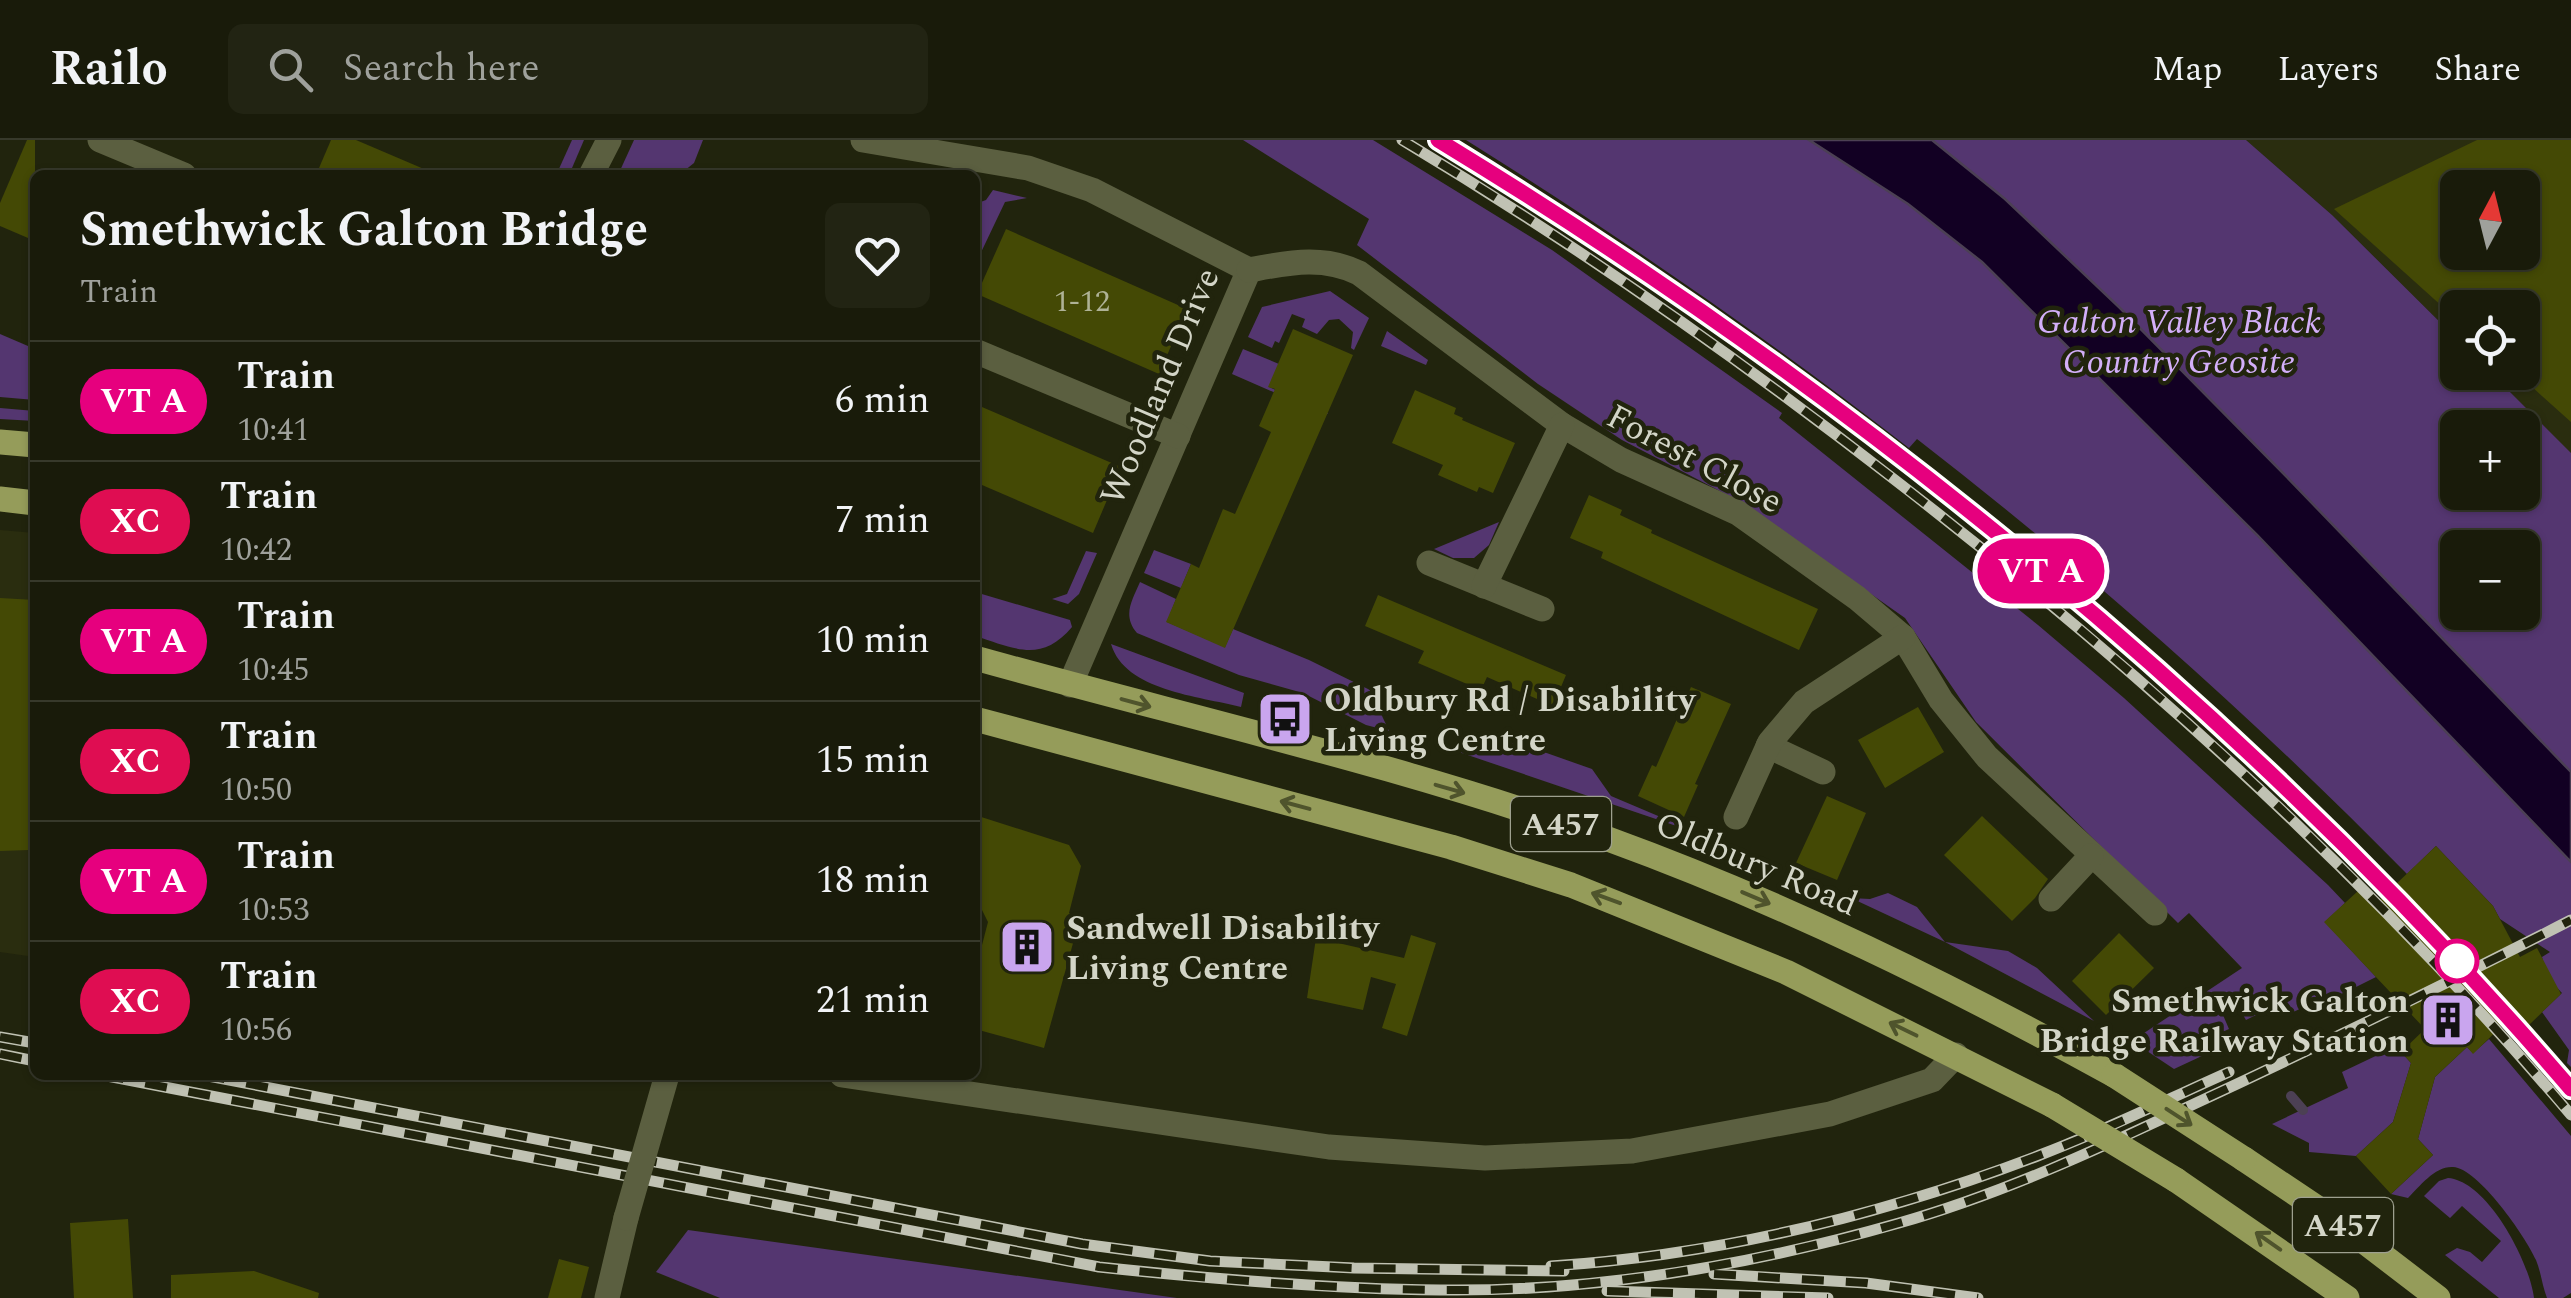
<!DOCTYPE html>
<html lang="en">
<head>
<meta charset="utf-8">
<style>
	body { margin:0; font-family:Spectral,serif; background:#222413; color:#f1f3f6; height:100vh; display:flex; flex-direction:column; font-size:38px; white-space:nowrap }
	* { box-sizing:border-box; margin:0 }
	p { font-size:32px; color:#9fa19c }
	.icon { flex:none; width:55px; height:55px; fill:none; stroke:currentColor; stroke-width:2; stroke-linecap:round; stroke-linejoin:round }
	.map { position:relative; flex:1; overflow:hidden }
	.drawer { position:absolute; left:30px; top:30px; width:950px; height:910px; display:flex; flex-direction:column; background:#191b0a; border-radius:15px; box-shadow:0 2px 8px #0004,0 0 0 2px #37392b }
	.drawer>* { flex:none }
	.badge { padding:0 20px; border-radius:32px; font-size:35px; line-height:65px }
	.needle { width:65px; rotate:7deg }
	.tools { position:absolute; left:2440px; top:30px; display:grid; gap:20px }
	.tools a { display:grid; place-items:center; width:100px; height:100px; border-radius:15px; background:#191b0a; box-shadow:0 2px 8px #0004,0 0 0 2px #37392b; font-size:50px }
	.map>.badge { position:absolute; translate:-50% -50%; box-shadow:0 0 0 5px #fff }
	.round { display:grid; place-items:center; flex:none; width:105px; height:105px; border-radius:15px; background:#222413 }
	.overview { display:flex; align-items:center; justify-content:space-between; height:170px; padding:0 50px }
	h1 { font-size:48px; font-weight:700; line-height:75px }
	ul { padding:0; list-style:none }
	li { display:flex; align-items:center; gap:30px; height:120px; padding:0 50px; border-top:2px solid #37392b }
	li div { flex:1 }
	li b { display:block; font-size:38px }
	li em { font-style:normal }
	li .badge { min-width:110px; font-weight:700; text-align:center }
	header { display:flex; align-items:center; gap:60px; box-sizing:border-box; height:140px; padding:0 50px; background:#191b0a; border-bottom:2px solid #37392b }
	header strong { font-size:48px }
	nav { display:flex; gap:55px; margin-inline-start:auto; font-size:35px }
	.search { width:700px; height:90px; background:#222413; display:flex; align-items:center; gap:25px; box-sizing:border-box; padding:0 35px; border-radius:15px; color:#9fa19c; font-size:38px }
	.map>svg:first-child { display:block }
	.built { fill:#2a2d0f; fill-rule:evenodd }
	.green { fill:#543670; fill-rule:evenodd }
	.water { fill:#120023; stroke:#4c4054; stroke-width:2.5 }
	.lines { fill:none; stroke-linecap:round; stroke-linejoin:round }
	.stream { stroke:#4c4054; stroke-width:10 }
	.building { fill:#444905; fill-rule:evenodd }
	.minor { stroke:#5b5f40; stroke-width:25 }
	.primary { stroke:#959c5a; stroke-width:25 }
	.rail-casing { stroke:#c0c2b3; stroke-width:11 }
	.rail { stroke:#21240d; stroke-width:8; stroke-dasharray:22; stroke-linecap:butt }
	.minor-bridge { stroke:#5b5f40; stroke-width:25 }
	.primary-bridge { stroke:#959c5a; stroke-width:25 }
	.oneway { stroke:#4f542c }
	.line-casing { stroke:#fff; stroke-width:22 }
	.line { stroke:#e6007e; stroke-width:15 }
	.stop-dot { fill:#fff; stroke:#e6007e; stroke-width:5 }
	.labels { text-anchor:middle; stroke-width:9; stroke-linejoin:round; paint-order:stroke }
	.number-label { font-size:30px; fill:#afb296 }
	.shield { fill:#21240d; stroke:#9ea08f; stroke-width:2.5 }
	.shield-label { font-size:32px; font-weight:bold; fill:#d3d5c7 }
	.park-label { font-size:35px; font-style:italic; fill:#d3aff9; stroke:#21240d }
	.street-label { font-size:35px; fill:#d3d5c7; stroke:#21240d }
	.poi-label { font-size:35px; font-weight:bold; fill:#d3d5c7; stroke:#21240d; text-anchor:start }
</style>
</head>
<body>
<header>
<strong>Railo</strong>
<div class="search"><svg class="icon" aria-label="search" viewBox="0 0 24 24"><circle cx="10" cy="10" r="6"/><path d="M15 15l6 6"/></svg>Search here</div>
<nav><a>Map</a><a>Layers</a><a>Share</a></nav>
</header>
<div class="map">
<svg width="2571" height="1158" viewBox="0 0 2571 1158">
	<rect width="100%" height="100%" fill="#21240d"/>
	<!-- built -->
	<g class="built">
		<path d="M2246,0H2571V313L2491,233L2522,232V168H2458L2457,199L2332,75ZM2458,48H2522V112H2458Z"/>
		<polygon points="0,390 35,393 35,817 0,812"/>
	</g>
	<!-- green -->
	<g class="green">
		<polygon points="572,0 584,0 569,35 558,31"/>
		<polygon points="634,0 703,0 694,23 679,35 618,35"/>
		<polygon points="1243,0 1373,0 1552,110 1782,273 1779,278 2038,485 2124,558 2328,745 2345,763 2325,782 2376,837 2320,865 2317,861 2289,874 2282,862 2246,880 2233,858 2220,868 2229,889 2211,897 2217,909 2174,929 2132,901 2242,828 2189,773 2178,783 1976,582 1905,478 1739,361 1622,300 1538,244 1357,105 1369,79"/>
		<path d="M1466,0H2246L2332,75L2457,199L2458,232L2491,233L2571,313V927L2567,923L2569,910L2542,872L2562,853L2547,837L2542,817L2550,812L2500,779L2493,766L2436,706L2407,734C2254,578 2090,433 1917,299L1909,308C1766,197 1619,96 1466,0ZM2458,288H2522V352H2458ZM2458,408H2522V472H2458Z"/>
		<polygon points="993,50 1027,58 1005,62 975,125 975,64 986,60"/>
		<polygon points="1330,151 1369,178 1354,210 1351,208 1353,192 1339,179 1329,180 1317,194 1302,187 1305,179 1292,174 1279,203 1275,201 1272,208 1248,197 1262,167"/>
		<polygon points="1387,191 1428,220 1426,225 1381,206"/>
		<polygon points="0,194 35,209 35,260 0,257"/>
		<polygon points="1243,209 1279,224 1269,247 1328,273 1326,275 1232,234"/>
		<polygon points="0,268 35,271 35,281 0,279"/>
		<polygon points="1499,382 1489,405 1474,418 1453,418 1434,409"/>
		<polygon points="1154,410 1191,424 1181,448 1144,433"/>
		<polygon points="1086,411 1097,413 1079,454 1068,464 1052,459 1067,454"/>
		<path d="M1140,442L1176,459L1167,482L1225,507L1233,489L1309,520L1370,550L1389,591L1366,585L1303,553L1239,535L1137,493C1122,475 1132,461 1140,442Z"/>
		<path d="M975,452L1070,480L1072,487C1041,524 1014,508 975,496Z"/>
		<path d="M1111,504L1244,553L1241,567C1199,556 1125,551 1111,504Z"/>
		<polygon points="1518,603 1592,629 1611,656 1703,695 1453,610"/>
		<polygon points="1888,753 1917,767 1945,802 2008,811 2037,828 2094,881 1945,802 1851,758 1870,759"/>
		<path d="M2489,899L2571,996V1153L2563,1158H2547C2542,1145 2541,1132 2536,1120C2526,1097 2478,1028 2453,1027C2435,1026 2420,1046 2408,1058L2391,1054L2433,1015L2418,999L2435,937L2467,907L2473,913Z"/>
		<polygon points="2384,912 2401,912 2411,923 2393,982 2356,1016 2309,1012 2309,1003 2272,984 2348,948 2342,932"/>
		<path d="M2448,1038C2488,1041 2530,1123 2534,1158H2499L2445,1115L2457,1108L2470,1112L2482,1122L2501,1101L2462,1066L2450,1078L2424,1056L2439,1041Z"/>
		<polygon points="688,1090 1177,1158 720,1158 656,1132"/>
	</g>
	<!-- water -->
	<polygon class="water" points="1809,0 1932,0 2005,59 2120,168 2283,333 2571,632 2571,722 2257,395 1982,122 1908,64"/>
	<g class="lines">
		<!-- stream -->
		<polyline class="stream" points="2291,956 2303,970"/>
	</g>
	<!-- building -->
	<g class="building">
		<polygon points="27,0 35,0 35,101 0,86 0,63"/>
		<polygon points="331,0 356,0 438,35 316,35"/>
		<path d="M2477,0H2571V282L2522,238V168H2444L2334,69ZM2458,48H2522V112H2458Z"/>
		<polygon points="1006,89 1187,169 1159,234 977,154"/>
		<polygon points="1293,189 1353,215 1225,508 1166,482 1191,424 1199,428 1223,369 1235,374 1271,292 1259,286 1275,249 1268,247"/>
		<polygon points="1415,250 1456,268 1454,274 1463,278 1462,280 1515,303 1493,353 1479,347 1477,352 1438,335 1443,325 1392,303"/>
		<polygon points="975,264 1121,327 1093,393 975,342"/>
		<polygon points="1589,355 1622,370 1620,375 1652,390 1651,393 1818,469 1799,510 1601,418 1603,412 1570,398"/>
		<polygon points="1378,455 1566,535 1553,566 1487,537 1481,550 1418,523 1424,511 1365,486"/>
		<polygon points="0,458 35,460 35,686 29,710 0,711"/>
		<polygon points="1691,547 1731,564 1695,644 1698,645 1684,677 1638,656 1652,625 1656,627"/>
		<polygon points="1918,567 1944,612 1885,648 1858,600"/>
		<polygon points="1827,656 1866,673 1837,740 1796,723"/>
		<polygon points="975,675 1069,705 1081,726 1069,773 1080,778 1044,908 975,889 975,832 988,782 975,756"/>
		<polygon points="1982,676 2048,739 2035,758 2012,781 1944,715"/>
		<polygon points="2436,706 2493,766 2520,817 2537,808 2561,854 2529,885 2516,872 2473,914 2467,907 2435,937 2418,999 2433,1015 2391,1054 2356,1016 2393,982 2411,923 2401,912 2425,889 2324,782 2358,751 2373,766"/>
		<polygon points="2119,793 2154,828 2106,875 2072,841"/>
		<polygon points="1411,795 1436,803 1407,896 1382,888 1396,844 1371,837 1363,870 1307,858 1316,798 1404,818"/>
		<polygon points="128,1079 133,1158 74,1158 70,1083"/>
		<polygon points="559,1119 589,1127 581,1158 548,1158"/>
		<polygon points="254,1131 319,1153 318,1158 171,1158 171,1135"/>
	</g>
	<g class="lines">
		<!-- minor -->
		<g class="minor">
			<polyline points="100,0 184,35"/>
			<polyline points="863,0 1028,28 1092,50 1249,130 1070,545"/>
			<polyline points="591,35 609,0"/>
			<path d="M1249,130C1288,123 1322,115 1359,133L1562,285L1621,320L1738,373L1857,458L1903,497L1941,560L1987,617L2155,773"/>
			<polyline points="975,211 1178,296"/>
			<polyline points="1429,423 1542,469"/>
			<polyline points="1484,446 1562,285"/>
			<polyline points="1768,606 1823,632"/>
			<polyline points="1736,677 1770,602 1804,562 1903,497"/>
			<polyline points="2051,759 2091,716"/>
			<polyline points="842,935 1329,1007 1485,1018 1632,1011 1830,974 1932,940 1956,915"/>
			<polyline points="607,1158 626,1078"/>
		</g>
		<!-- primary -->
		<g class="primary">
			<polyline points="0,302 35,305"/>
			<polyline points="0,359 35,363"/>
			<path d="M975,518C1186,577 1402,625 1608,699C1784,763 1950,845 2114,935"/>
			<polyline points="975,579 1451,707 1571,745 1786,832 2052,965"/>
			<polyline points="2244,1019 2344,1086 2438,1158"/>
			<polyline points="2176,1040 2347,1158"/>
		</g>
		<!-- rail casing -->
		<g class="rail-casing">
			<g id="rail">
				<path d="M1402,0C1574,103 1737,217 1895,340C2141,530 2370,738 2571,975"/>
				<path d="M1438,0C1860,255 2250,575 2571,949"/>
				<polyline points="0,897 35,903"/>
				<polyline points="0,914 35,921"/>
				<path d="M102,935L1099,1127C1212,1139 1326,1149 1440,1150C1594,1152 1752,1125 1899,1083C2002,1054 2098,1009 2194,964C2321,905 2446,844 2571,780"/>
				<polyline points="203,935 1082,1104 1210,1121 1354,1128 1564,1131"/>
				<path d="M1551,1126C1719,1115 1883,1075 2040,1015C2104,991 2166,960 2229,932"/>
				<polyline points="1714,1134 1866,1143 1978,1158"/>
				<polyline points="1607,1151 1828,1158"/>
			</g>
		</g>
		<!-- rail -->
		<use href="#rail" class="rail"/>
		<!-- minor-bridge -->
		<polyline class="minor-bridge" points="626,1078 667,935"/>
		<!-- primary-bridge -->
		<g class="primary-bridge">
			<polyline points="2114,935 2244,1019"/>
			<polyline points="2052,965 2176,1040"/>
		</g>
	</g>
	<!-- one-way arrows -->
	<defs><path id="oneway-shaft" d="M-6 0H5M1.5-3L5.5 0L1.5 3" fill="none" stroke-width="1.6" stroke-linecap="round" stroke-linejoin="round" transform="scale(2.5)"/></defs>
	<g class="oneway">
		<use href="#oneway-shaft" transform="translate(1136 563) rotate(15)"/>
		<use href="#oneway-shaft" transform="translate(1450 649) rotate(16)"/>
		<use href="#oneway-shaft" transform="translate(1295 665) rotate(-165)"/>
		<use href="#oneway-shaft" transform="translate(1606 758) rotate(-160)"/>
		<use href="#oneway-shaft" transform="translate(1756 758) rotate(23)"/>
		<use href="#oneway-shaft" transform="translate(1903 889) rotate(-154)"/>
		<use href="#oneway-shaft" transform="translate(2179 977) rotate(33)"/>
		<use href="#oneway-shaft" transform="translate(2268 1101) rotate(-145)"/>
	</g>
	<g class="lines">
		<!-- line casing -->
		<g class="line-casing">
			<path id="line" d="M1438,0C1859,256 2250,575 2571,949"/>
		</g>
		<!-- line -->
		<use href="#line" class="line"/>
	</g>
	<!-- icons -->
	<defs>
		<g id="bus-square" transform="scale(2.875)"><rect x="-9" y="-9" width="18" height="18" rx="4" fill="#c9a5ee" stroke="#21240d"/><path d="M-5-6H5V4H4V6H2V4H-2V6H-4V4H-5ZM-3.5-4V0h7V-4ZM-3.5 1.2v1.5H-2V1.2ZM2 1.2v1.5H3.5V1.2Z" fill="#111"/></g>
		<g id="building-square" transform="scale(2.875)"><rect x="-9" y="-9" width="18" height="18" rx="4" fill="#c9a5ee" stroke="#21240d"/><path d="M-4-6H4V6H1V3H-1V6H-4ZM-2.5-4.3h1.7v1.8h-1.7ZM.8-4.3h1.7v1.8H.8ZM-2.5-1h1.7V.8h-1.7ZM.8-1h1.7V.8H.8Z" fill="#111"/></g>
	</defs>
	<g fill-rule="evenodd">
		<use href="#bus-square" x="1285" y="579"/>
		<use href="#building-square" x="1027" y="807"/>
		<use href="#building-square" x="2448" y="880"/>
	</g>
	<!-- markers -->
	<circle class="stop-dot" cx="2457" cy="821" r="20"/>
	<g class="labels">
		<!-- number labels -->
		<g class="number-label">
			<text x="1082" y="171">1-12</text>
		</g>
		<!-- shield labels -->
		<g class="shield">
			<rect x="1511" y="657" width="100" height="54" rx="8"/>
			<rect x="2293" y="1058" width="100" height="54" rx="8"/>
		</g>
		<g class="shield-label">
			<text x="1561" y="695">A457</text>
			<text x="2343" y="1096">A457</text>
		</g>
		<!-- park labels -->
		<g class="park-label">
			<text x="2179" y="193">Galton Valley Black<tspan x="2179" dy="40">Country Geosite</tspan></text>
		</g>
		<!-- street labels -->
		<g class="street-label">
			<text transform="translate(1159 246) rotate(-67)" y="12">Woodland Drive</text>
			<text transform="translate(1695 318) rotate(28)" y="12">Forest Close</text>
			<text transform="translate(1757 723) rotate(23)" y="12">Oldbury Road</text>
		</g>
		<!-- poi labels -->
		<g class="poi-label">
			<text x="1324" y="571">Oldbury Rd / Disability<tspan x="1324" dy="40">Living Centre</tspan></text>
			<text x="1066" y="799">Sandwell Disability<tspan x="1066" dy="40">Living Centre</tspan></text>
			<text x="2409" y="872" text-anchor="end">Smethwick Galton<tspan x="2409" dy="40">Bridge Railway Station</tspan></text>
		</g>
	</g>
</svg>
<div class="tools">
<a><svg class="needle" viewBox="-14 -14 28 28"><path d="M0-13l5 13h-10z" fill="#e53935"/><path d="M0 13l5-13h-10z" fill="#9fa19c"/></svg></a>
<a><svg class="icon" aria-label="locate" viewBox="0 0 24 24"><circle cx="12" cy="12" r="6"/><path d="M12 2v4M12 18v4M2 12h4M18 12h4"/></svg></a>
<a>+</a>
<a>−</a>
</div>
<b class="badge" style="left:2041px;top:431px;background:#e6007e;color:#fff">VT A</b>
<section class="drawer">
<div class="overview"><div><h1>Smethwick Galton Bridge</h1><p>Train</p></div><a class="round"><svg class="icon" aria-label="heart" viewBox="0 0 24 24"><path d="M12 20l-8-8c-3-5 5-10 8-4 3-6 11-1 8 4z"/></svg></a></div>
<ul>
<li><span class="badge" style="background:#e6007e;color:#fff">VT A</span><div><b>Train</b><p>10:41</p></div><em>6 min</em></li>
<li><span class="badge" style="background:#df0d52;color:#fff">XC</span><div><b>Train</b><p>10:42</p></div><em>7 min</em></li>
<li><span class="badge" style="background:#e6007e;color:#fff">VT A</span><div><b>Train</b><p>10:45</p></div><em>10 min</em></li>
<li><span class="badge" style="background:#df0d52;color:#fff">XC</span><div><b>Train</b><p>10:50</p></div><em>15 min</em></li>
<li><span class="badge" style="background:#e6007e;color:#fff">VT A</span><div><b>Train</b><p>10:53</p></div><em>18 min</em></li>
<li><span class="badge" style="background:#df0d52;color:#fff">XC</span><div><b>Train</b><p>10:56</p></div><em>21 min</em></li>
</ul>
</section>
</div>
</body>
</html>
